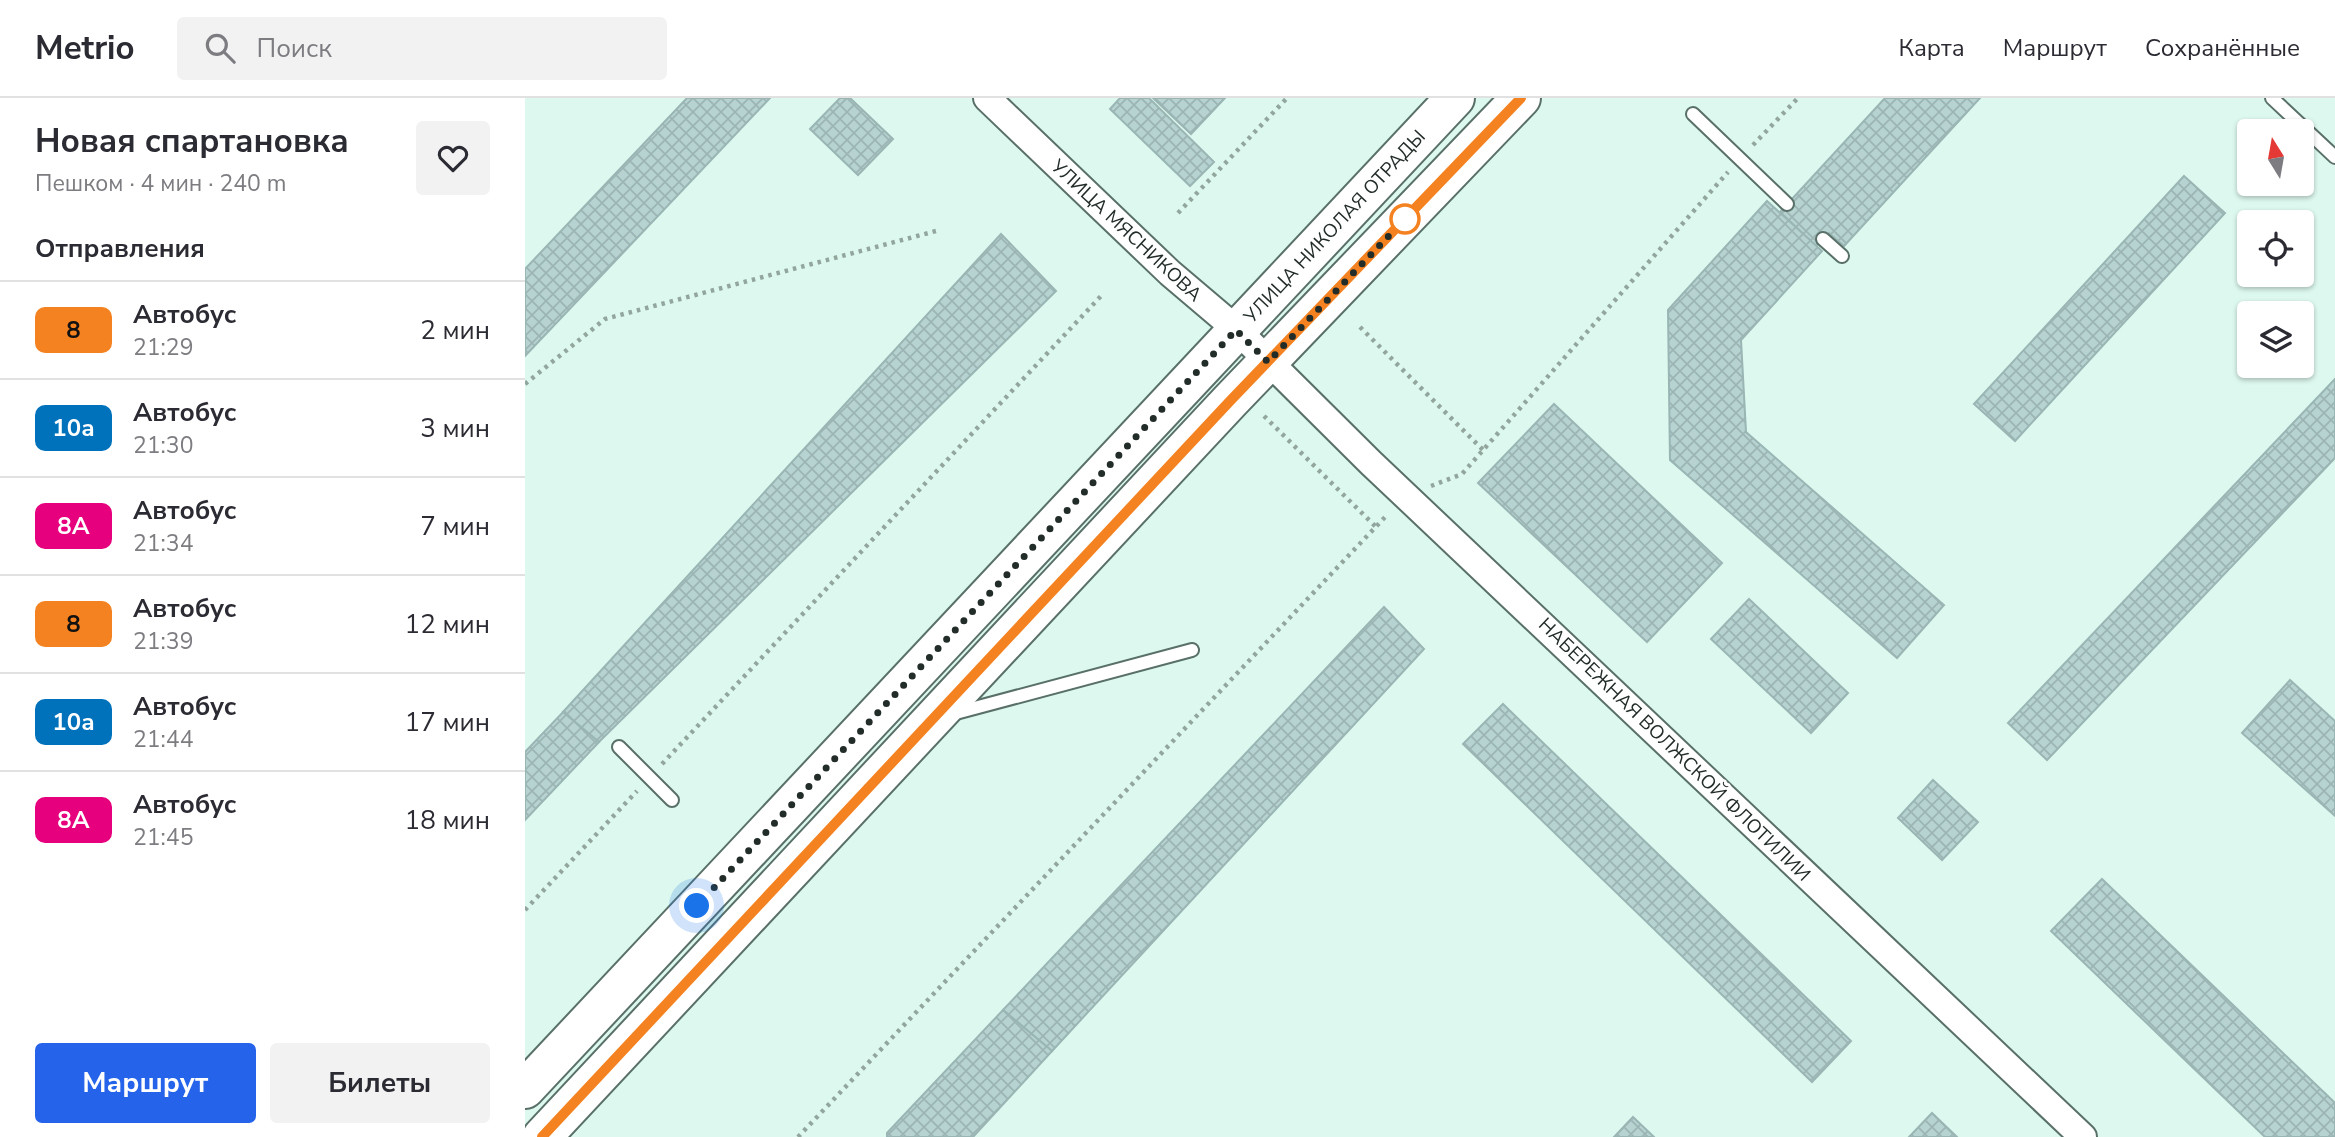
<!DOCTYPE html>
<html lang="ru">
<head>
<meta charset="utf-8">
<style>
	body { margin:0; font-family:"Nunito Sans",sans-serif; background:#f2f2f3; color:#2b2b33; height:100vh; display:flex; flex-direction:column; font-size:26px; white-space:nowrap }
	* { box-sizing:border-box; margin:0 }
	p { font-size:23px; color:#7c7c81 }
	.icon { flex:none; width:38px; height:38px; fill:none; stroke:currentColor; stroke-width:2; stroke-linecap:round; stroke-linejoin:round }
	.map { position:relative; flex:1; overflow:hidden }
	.drawer { display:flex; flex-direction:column; background:#fff; width:525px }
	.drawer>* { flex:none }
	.badge { padding:0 14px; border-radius:10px; font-size:24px; line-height:46px }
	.needle { width:46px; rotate:349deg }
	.controls { position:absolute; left:1712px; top:21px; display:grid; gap:14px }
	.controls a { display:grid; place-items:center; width:77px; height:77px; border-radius:7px; background:#fff; box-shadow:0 2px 5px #0004; font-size:35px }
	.you { position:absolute; width:35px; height:35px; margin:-18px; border:5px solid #fff; border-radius:50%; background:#1a73e8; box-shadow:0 0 0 10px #1a73e833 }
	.map>.badge { position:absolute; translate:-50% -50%; box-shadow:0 0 0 4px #fff }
	h2 { padding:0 35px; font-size:26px; line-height:63px }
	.round { display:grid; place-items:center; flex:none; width:74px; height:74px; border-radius:7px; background:#f2f2f3 }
	.overview { display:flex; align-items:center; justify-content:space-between; height:119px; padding:0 35px }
	h1 { font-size:33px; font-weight:700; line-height:52px }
	.button { display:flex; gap:14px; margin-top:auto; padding:14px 35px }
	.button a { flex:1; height:80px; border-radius:7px; background:#2563eb; color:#fff; font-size:28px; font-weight:700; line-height:80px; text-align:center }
	.button a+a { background:#f2f2f3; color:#2b2b33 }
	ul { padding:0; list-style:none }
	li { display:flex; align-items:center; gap:21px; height:98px; padding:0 35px; border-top:2px solid #e1e1e2 }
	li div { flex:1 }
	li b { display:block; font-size:26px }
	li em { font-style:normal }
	li .badge { min-width:77px; font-weight:700; text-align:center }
	header { display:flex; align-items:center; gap:42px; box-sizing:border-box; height:98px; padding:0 35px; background:#fff; border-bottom:2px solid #e1e1e2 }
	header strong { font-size:33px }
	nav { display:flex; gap:38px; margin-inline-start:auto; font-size:24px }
	.search { width:490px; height:63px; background:#f2f2f3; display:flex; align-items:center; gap:18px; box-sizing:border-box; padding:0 24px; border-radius:7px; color:#7c7c81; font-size:26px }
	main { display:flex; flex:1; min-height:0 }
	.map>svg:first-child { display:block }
	.building { fill:url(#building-cross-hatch); stroke:#99b5b4; stroke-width:2 }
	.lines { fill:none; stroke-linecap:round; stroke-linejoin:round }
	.service-casing { stroke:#597068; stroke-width:16 }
	.minor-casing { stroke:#597068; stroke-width:30 }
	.primary-casing { stroke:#597068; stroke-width:42 }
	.path { stroke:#92a69e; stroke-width:4.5; stroke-dasharray:3.5 5; stroke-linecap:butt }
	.service { stroke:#fff; stroke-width:12 }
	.minor { stroke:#fff; stroke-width:26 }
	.primary { stroke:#fff; stroke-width:38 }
	.line-casing { stroke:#fff; stroke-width:16 }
	.line { stroke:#f58220; stroke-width:10 }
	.walk { stroke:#222c28; stroke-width:7; stroke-dasharray:0 12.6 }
	.stop-dot { fill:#fff; stroke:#f58220; stroke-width:3.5 }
	.labels { text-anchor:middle; stroke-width:5; stroke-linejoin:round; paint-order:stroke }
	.street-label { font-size:19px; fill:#222c28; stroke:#fefefe }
</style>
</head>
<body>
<header>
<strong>Metrio</strong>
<div class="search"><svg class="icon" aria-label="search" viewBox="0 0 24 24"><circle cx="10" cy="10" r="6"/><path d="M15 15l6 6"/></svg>Поиск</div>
<nav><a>Карта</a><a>Маршрут</a><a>Сохранённые</a></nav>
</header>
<main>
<section class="drawer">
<div class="overview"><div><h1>Новая спартановка</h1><p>Пешком · 4 мин · 240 m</p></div><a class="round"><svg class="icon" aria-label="heart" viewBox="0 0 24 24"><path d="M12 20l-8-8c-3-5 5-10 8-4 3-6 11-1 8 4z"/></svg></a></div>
<h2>Отправления</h2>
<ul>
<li><span class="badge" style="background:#f58220;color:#111">8</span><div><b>Автобус</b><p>21:29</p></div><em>2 мин</em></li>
<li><span class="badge" style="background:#0072bc;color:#fff">10а</span><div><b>Автобус</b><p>21:30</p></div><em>3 мин</em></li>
<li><span class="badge" style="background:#e6007e;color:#fff">8А</span><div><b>Автобус</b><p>21:34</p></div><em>7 мин</em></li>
<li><span class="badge" style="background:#f58220;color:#111">8</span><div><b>Автобус</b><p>21:39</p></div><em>12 мин</em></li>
<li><span class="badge" style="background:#0072bc;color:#fff">10а</span><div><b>Автобус</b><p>21:44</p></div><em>17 мин</em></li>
<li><span class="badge" style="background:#e6007e;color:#fff">8А</span><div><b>Автобус</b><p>21:45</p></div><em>18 мин</em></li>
</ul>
<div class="button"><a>Маршрут</a><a>Билеты</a></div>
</section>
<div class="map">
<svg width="1810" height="1039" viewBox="0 0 1810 1039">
	<defs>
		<pattern id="building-cross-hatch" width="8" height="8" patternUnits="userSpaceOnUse" patternTransform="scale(1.75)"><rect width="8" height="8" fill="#b6d3d2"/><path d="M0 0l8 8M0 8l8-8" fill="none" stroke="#9cb5b4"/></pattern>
	</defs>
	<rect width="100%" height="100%" fill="#ddf8ee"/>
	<!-- building -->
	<g class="building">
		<polygon points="162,0 245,0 0,258 0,171"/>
		<polygon points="315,0 325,0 368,41 333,77 285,31"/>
		<polygon points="595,0 624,0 689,64 665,88 585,11"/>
		<polygon points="628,0 700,0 666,36"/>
		<polygon points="1360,0 1455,0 1319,148 1304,135 1291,148 1255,114"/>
		<polygon points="1659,78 1700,115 1490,343 1449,306"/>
		<polygon points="1242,103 1297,153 1216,242 1221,334 1419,507 1372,560 1145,362 1143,212"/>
		<polygon points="476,136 531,193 74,644 38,614"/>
		<polygon points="1810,281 1810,360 1522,662 1483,625"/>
		<polygon points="1029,306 1197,465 1122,544 953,385"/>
		<polygon points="1224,501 1323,595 1286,635 1186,541"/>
		<polygon points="859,509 899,551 527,953 478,912"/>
		<polygon points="1765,582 1810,623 1810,718 1717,635"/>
		<polygon points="978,606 1326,943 1287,984 938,646"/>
		<polygon points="38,614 74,644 0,722 0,654"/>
		<polygon points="1408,682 1453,724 1417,762 1373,720"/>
		<polygon points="1577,781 1810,1005 1810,1039 1740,1039 1526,833"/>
		<polygon points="478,912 527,953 448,1039 362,1039 362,1035"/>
		<polygon points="1407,1015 1432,1039 1384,1039"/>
		<polygon points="1108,1019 1129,1039 1089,1039"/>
	</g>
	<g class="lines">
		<!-- service casing -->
		<g class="service-casing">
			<g id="service">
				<polyline points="1747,0 1810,59"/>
				<polyline points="1168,16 1262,106"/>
				<polyline points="1298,141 1317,158"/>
				<polyline points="427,616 667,552"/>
				<polyline points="94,649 147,702"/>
			</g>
		</g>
		<!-- minor casing -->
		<g class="minor-casing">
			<polyline id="minor" points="462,0 645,175 711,231 846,365 1558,1039"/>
		</g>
		<!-- primary casing -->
		<g class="primary-casing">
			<g id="primary">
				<polyline points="0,991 930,0"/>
				<polyline points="17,1039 705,303 996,0"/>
			</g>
		</g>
		<!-- path -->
		<g class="path">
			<polyline points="1228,47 1273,0"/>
			<polyline points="653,115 762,0"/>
			<polyline points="835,229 958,352"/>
			<polyline points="0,286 80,221 411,133"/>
			<polyline points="739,318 851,429"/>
			<polyline points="906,388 937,376 1203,74"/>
			<polyline points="137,666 576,198"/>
			<polyline points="0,812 112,693"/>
			<polyline points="273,1039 862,417"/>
		</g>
		<!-- service -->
		<use href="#service" class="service"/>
		<!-- minor -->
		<use href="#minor" class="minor"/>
		<!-- primary -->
		<use href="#primary" class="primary"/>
	</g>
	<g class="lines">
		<!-- line casing -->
		<g class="line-casing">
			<polyline id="line" points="17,1039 705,303 996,0"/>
		</g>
		<!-- line -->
		<use href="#line" class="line"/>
		<!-- walk -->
		<polyline class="walk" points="172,808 711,232 743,264 880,121"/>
	</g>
	<!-- markers -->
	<circle class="stop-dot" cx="880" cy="121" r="14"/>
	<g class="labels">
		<!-- street labels -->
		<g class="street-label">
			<text transform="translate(809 128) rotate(-47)" y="7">УЛИЦА НИКОЛАЯ ОТРАДЫ</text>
			<text transform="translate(602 132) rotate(43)" y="7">УЛИЦА МЯСНИКОВА</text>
			<text transform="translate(1150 651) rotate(44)" y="7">НАБЕРЕЖНАЯ ВОЛЖСКОЙ ФЛОТИЛИИ</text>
		</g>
	</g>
</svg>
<div class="controls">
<a><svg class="needle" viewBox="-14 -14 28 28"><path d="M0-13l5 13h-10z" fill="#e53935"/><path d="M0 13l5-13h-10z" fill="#7c7c81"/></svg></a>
<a><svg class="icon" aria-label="locate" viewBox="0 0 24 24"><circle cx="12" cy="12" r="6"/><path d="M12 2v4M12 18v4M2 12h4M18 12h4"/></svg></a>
<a><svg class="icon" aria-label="layers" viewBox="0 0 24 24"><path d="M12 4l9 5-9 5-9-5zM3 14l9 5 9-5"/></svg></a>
</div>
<div class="you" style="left:172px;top:808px"></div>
</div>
</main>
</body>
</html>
